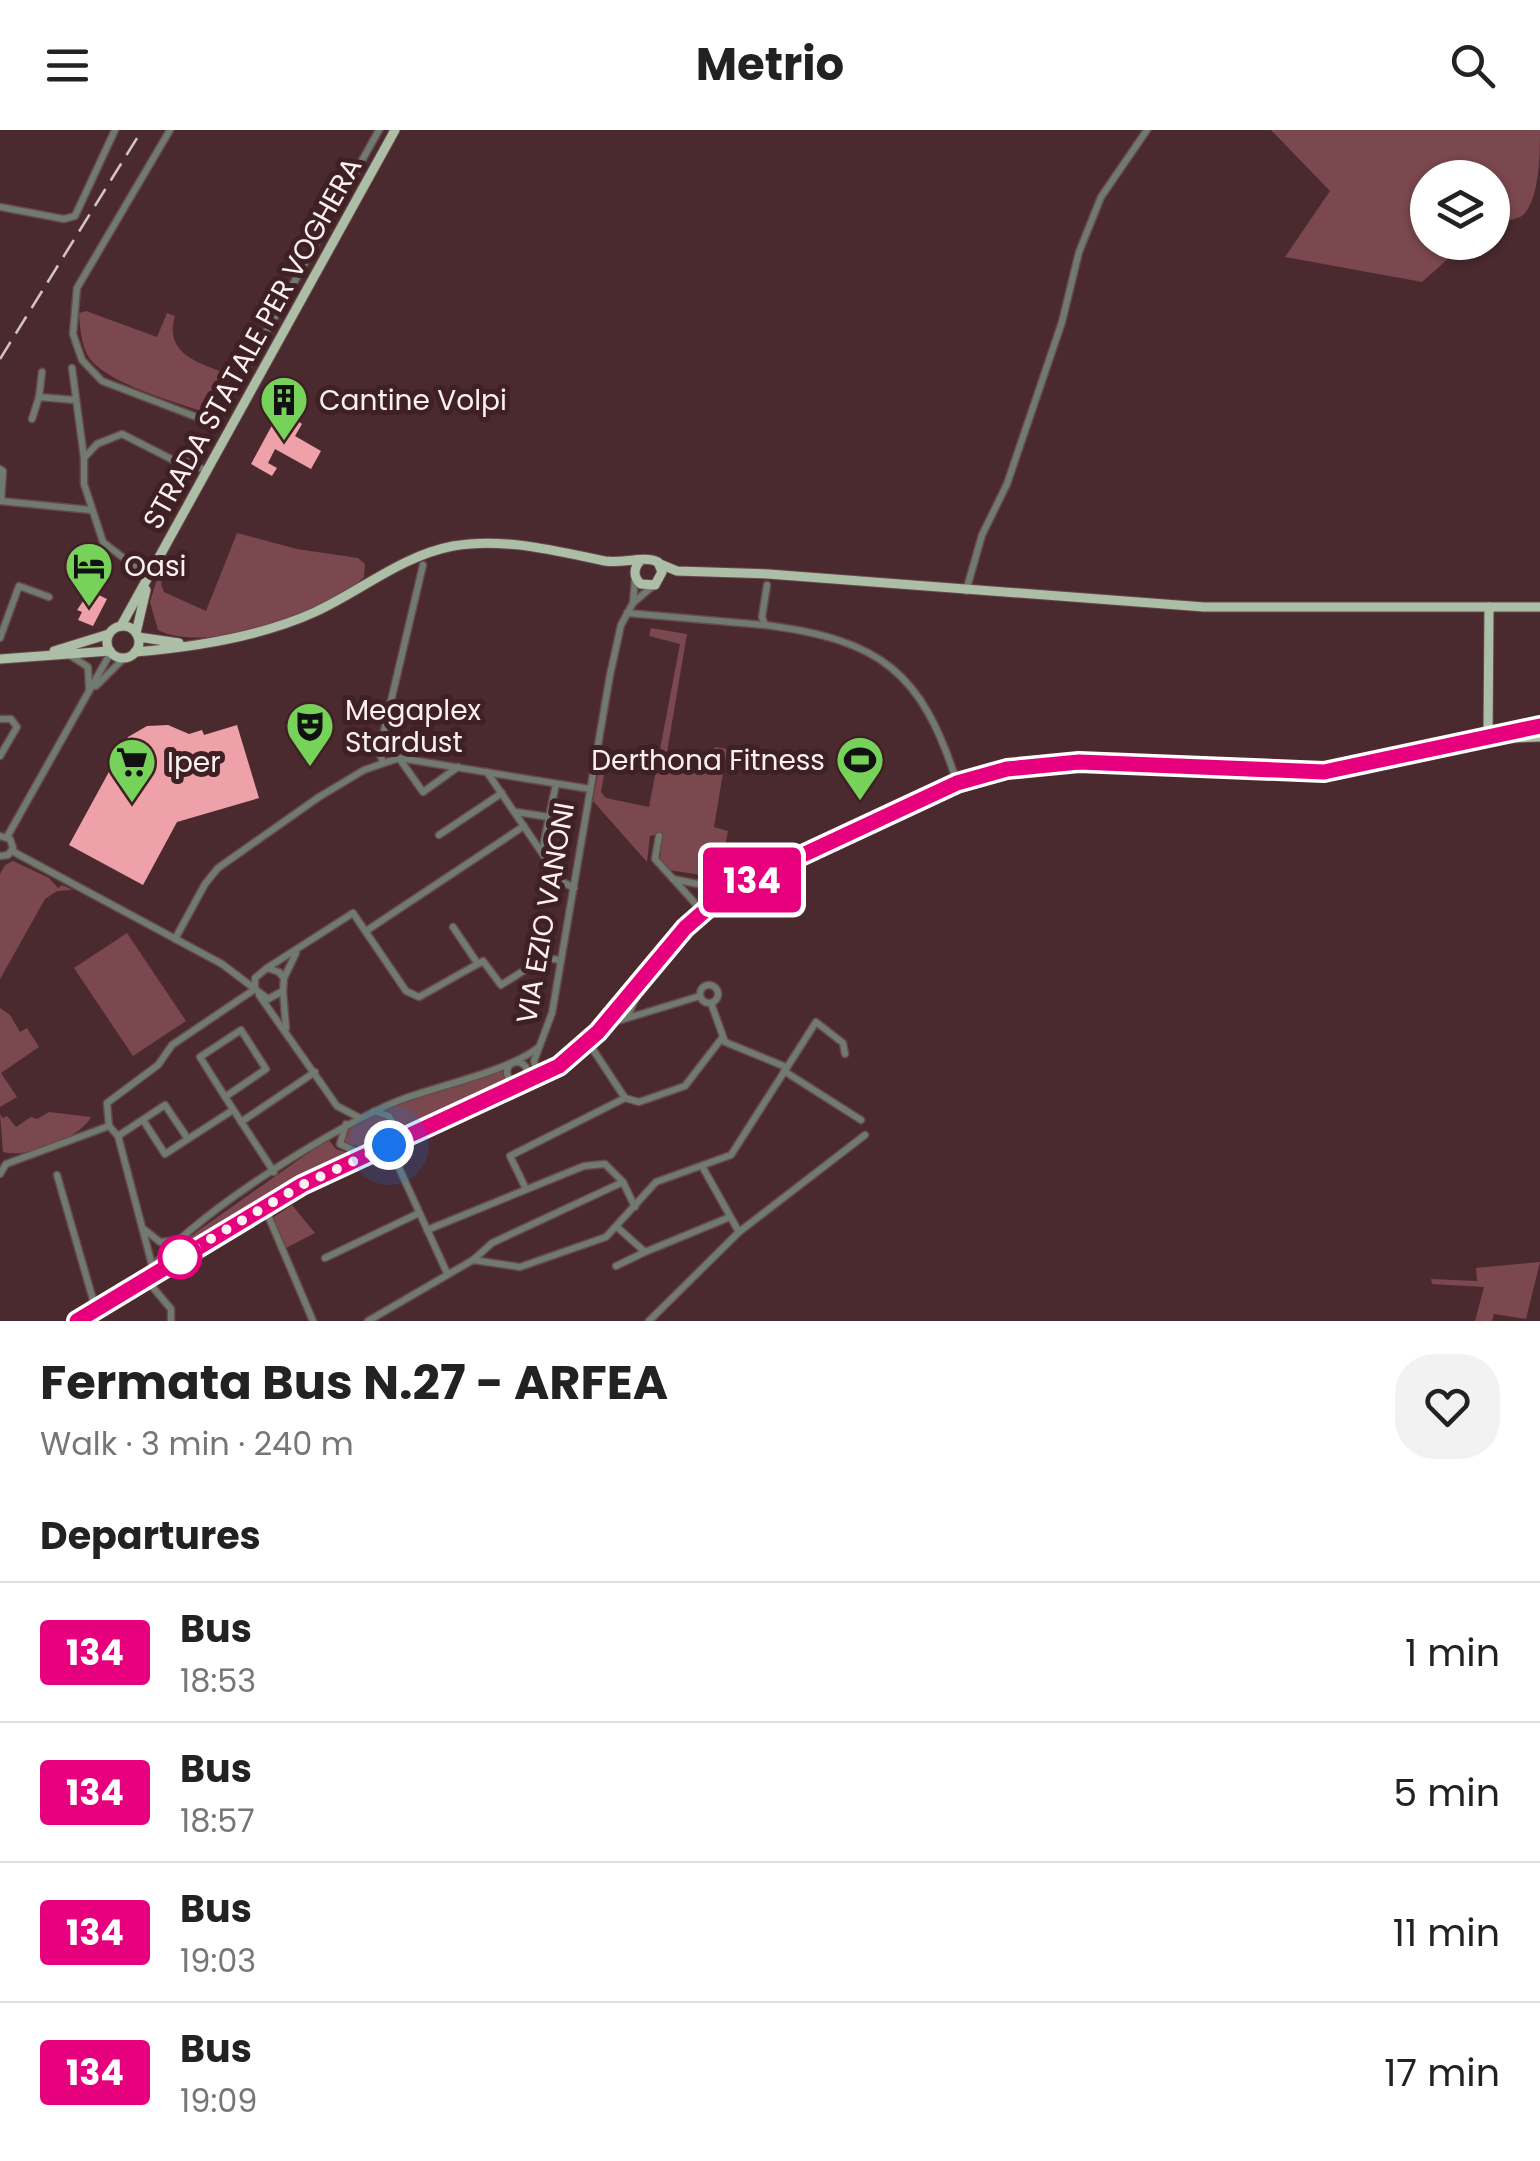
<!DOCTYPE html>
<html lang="en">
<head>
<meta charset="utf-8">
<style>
	body { margin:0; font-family:Poppins,sans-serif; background:#f2f2f2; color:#222; height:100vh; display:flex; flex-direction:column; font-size:38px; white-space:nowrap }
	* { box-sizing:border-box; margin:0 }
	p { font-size:32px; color:#767676 }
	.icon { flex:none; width:55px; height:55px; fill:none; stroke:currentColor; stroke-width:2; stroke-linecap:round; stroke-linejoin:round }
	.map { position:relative; height:1191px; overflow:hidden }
	.drawer { display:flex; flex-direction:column; background:#fff; flex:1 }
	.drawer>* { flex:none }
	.badge { padding:0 20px; border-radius:8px; font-size:35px; line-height:65px }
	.tools { position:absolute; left:1410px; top:30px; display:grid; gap:20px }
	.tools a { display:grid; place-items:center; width:100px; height:100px; border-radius:50%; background:#fff; box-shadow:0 2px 8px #0004; font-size:50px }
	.you { position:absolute; width:50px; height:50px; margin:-25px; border:8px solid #fff; border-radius:50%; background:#1a73e8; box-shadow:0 0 0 15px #1a73e833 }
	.map>.badge { position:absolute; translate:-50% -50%; box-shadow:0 0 0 5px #fff }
	h2 { padding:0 40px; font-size:38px; line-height:90px }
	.round { display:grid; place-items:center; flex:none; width:105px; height:105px; border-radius:40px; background:#f2f2f2 }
	.head { display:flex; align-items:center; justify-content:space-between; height:170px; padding:0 40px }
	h1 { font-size:48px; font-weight:700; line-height:75px }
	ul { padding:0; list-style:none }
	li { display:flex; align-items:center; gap:30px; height:140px; padding:0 40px; border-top:2px solid #e0e0e0 }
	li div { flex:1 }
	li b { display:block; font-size:38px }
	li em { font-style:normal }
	li .badge { min-width:110px; font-weight:700; text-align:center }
	header { display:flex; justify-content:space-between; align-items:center; height:130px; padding:0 40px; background:#fff; font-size:45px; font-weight:700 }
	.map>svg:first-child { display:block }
	.green { fill:#7a484e }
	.building { fill:#efa1a9 }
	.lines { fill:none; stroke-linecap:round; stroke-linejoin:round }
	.minor-casing { stroke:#674a4d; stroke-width:9 }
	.major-casing { stroke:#674a4d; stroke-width:11 }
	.minor { stroke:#717a6e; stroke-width:6 }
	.major { stroke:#acbfa6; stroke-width:9 }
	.rail { stroke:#d4c2c4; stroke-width:2.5; stroke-dasharray:20 10; stroke-linecap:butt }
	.line-casing { stroke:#fff; stroke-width:22 }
	.line { stroke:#e6007e; stroke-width:15 }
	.walk { stroke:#fdf0f1; stroke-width:10; stroke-dasharray:0 18 }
	.stop-dot { fill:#fff; stroke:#e6007e; stroke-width:5 }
	.labels { text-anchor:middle; stroke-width:10; stroke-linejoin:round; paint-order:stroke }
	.street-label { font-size:28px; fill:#fdf0f1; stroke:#3f2024 }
	.poi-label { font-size:28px; fill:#fdf0f1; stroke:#3f2024; text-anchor:start }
</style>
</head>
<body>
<header><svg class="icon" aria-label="menu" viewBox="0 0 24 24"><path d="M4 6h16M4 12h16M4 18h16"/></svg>Metrio<svg class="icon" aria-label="search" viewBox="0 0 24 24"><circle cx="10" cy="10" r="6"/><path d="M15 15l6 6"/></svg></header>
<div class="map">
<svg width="1540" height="1191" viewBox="0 0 1540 1191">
	<rect width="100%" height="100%" fill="#4a2a2e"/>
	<!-- green -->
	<g class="green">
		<path d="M1271,0H1540C1540,22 1540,69 1523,85C1516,91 1501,90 1493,93L1492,48H1428V112L1466,113L1422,152L1285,127L1330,61Z"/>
		<path d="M86,181L157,207L167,183L175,186C163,226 203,234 233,246L206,283C174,271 111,255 90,229C81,216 80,198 79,183Z"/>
		<path d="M237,403L297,419L358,428L365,434L364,447C328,483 205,525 158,500L150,472L160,439L166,441L161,454L164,462L206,481Z"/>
		<polygon points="651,498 687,504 665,634 709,642 715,617 727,619 714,697 728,701 719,748 669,740 660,730 663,703 650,706 647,732 593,671 598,644 604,645 601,662 606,668 649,677 680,514 649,506"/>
		<polygon points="13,731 49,748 58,758 62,755 73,760 57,761 45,769 0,849 0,744 5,735"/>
		<polygon points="127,803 186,891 133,926 74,838"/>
		<polygon points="0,878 10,885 20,902 27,898 39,917 1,943 17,967 0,977"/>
		<polygon points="504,936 505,948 512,954 391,1006 395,989 384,978"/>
		<path d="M49,982L91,987C81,1008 25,1029 3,1022L0,984L3,988L7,986L16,997L31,987L37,989Z"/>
		<path d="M372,985L388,989L389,997L381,1007L360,1017L345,1013C344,996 359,991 372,985Z"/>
		<polygon points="328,1009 336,1019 351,1024 272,1062 174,1123 168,1122"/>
		<polygon points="292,1075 315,1103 286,1118 272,1088"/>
		<polygon points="1540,1132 1526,1189 1494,1184 1492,1191 1475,1191 1484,1157 1432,1154 1431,1149 1477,1151 1476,1138"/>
	</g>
	<!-- building -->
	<g class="building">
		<polygon points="283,275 296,282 293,288 302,294 295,306 321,321 311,339 275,319 268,333 277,338 272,346 251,334"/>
		<polygon points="90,461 107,469 93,496 78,490 82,482 77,480"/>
		<polygon points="168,595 189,604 202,600 204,605 237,595 259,668 177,692 143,755 69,715 128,607 147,596"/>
	</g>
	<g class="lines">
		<!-- minor casing -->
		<g class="minor-casing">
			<g id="minor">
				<polyline points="170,0 77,158 73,204 82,230 102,251 215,294 379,0"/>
				<polyline points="0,77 64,89 75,86 115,0"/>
				<polyline points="72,238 84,328"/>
				<polyline points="39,267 42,242"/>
				<polyline points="32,289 39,267 75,270"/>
				<polyline points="0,339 3,341 1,371"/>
				<polyline points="169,367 200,307"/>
				<polyline points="0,371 91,380"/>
				<polyline points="148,447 103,412 84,354 84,328 97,314 122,304 177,332 207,340"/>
				<polyline points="635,449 633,473 654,455"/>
				<path d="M767,455L762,487L765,495C880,510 922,541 957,653"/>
				<polyline points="966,461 982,405 1007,354 1062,192 1079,122 1101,67 1147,0"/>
				<polyline points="627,483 765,495"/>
				<polyline points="0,508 19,456 49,467"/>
				<polyline points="71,526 88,537 89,558"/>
				<polyline points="96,556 124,528"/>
				<polyline points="0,589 11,589 17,597 0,626"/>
				<polyline points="399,628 423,662 458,637"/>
				<polyline points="383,632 379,622 423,435"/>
				<polyline points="487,642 561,751 574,758"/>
				<polyline points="516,682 549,687 542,722"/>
				<polyline points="549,687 556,654"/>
				<polyline points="439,705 502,663"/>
				<polyline points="0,706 10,709 13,718 8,725 0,726"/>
				<polyline points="659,706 655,729 703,782"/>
				<polyline points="7,707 111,522"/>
				<polyline points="673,749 718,758"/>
				<polyline points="453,797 478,834"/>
				<polyline points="366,801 524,696"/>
				<polyline points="175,809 205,754 218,738 319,667 364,640 399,628 590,659"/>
				<polyline points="267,838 353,783 406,861 419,867 483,831 501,855 544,828 561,830"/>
				<polyline points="284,848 279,842 267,838 255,848 255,859 268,869 283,861 284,848 296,823"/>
				<circle cx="709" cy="864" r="9"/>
				<polyline points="283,861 286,898"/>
				<polyline points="259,865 337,976 358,987"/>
				<polyline points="711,873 725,912 786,937"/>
				<polyline points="621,890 700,866"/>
				<polyline points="600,901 630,881 645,848"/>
				<circle cx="517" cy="942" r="10"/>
				<polyline points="536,938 534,931 552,883 610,545 621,495 633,473"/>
				<polyline points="784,941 861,990"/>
				<path d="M225,967L266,939L241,900L200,927C224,966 249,1004 274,1042"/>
				<polyline points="625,968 639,972 685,956 722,908"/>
				<polyline points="374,981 389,986 393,993 378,1017"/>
				<polyline points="241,992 315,942"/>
				<polyline points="346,994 340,1014 363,1025"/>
				<polyline points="109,996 118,1006 152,1135"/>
				<polyline points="388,1005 394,1027 447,1143"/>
				<polyline points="118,1006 165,975 188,1009 165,1024 143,990"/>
				<polyline points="188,1009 233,980"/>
				<polyline points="702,1036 739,1102"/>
				<polyline points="0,1044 6,1034 109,996 107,973 158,935 172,915 255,859 222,834 12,721"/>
				<polyline points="57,1045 96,1180"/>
				<polyline points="526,1059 510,1026 625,968 588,912"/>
				<polyline points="264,1076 313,1191"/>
				<polyline points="617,1097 645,1122 730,1087"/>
				<polyline points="145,1100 160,1112 172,1111"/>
				<polyline points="427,1100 584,1036 605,1034 623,1052"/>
				<polyline points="325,1128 419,1083"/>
				<polyline points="473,1130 492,1113 623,1052 635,1077"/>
				<polyline points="616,1136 645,1122"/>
				<path d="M146,1147C178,1093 341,992 403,969C441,955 509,941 539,917"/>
				<polyline points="145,1148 171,1179 171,1191"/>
				<polyline points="77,1191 303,1055 559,936 597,903 685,798 717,770 762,745 957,653 1007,639 1104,632 1324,642 1488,608"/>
				<polyline points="368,1191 473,1130 520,1137 606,1107 656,1052 731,1025 816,892 843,913 845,924"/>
				<polyline points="649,1191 739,1102 865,1005"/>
			</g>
		</g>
		<!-- major casing -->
		<g class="major-casing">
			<g id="major">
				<polyline points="660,434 677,441 768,444 1204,477 1540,477"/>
				<polyline points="121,496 395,0"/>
				<circle cx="123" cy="512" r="16"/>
				<polyline points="136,503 146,460"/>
				<polyline points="138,507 179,513"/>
				<polyline points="54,521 109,504"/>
				<path d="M135,522C195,517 260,507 315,482C361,461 401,426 453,416C503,407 556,421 605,431C623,434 643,425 658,432L662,442L655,455L641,454C633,447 633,438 641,430"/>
				<polyline points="0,529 110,521"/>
				<polyline points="1488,608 1489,477"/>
				<polyline points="1488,608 1540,596"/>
				<polyline points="1511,608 1540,607"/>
			</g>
		</g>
		<!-- minor -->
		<use href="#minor" class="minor"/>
		<!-- major -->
		<use href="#major" class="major"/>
		<!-- rail -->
		<polyline class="rail" points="0,229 142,0"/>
	</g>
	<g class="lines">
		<!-- line casing -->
		<g class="line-casing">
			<polyline id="line" points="77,1191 302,1055 559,936 598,902 685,798 717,770 762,744 957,653 1007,639 1079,632 1324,642 1540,596"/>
		</g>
		<!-- line -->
		<use href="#line" class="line"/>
		<!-- walk -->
		<polyline class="walk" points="180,1127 302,1055 389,1015"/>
	</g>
	<!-- icons -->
	<defs>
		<g id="building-pin" transform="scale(2.5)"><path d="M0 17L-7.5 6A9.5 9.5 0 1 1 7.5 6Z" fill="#77d259" stroke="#3f2024"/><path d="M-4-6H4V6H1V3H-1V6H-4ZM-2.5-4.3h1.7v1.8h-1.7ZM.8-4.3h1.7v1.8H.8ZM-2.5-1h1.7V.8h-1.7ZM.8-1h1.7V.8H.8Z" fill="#111"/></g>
		<g id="hotel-pin" transform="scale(2.5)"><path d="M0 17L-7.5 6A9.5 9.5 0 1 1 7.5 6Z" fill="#77d259" stroke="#3f2024"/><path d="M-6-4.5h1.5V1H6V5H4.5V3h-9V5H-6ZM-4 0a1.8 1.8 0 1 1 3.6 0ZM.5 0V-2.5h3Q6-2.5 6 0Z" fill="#111"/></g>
		<g id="theatre-pin" transform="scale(2.5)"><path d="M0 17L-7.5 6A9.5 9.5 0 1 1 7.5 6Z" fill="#77d259" stroke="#3f2024"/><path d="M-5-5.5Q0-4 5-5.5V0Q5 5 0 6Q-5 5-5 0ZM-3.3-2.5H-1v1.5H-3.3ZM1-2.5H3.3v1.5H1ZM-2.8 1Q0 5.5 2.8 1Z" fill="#111"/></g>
		<g id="stadium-pin" transform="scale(2.5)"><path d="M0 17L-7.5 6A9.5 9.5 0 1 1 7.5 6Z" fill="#77d259" stroke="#3f2024"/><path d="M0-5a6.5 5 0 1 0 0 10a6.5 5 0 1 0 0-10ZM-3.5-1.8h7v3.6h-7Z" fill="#111"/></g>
		<g id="supermarket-pin" transform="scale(2.5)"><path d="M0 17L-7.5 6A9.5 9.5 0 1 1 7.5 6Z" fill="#77d259" stroke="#3f2024"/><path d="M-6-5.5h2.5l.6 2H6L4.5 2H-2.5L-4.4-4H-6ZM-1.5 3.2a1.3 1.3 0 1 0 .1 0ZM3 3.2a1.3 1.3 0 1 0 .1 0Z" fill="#111"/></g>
	</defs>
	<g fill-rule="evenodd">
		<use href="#building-pin" x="284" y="270"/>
		<use href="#hotel-pin" x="89" y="436"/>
		<use href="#theatre-pin" x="310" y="596"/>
		<use href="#stadium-pin" x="860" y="630"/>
		<use href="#supermarket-pin" x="132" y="632"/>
	</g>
	<!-- markers -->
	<circle class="stop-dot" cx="180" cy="1127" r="20"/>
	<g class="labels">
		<!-- street labels -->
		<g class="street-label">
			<text transform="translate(252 213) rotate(-61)" y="10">STRADA STATALE PER VOGHERA</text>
			<text transform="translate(545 783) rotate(-80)" y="10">VIA EZIO VANONI</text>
		</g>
		<!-- poi labels -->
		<g class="poi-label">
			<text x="319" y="280">Cantine Volpi</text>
			<text x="124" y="446">Oasi</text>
			<text x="345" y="590">Megaplex<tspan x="345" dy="32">Stardust</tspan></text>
			<text x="825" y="640" text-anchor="end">Derthona Fitness</text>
			<text x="167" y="642">Iper</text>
		</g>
	</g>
</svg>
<div class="tools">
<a><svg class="icon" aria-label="layers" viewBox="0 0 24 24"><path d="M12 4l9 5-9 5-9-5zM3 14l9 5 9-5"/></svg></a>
</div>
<div class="you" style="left:389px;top:1015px"></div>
<b class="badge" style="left:752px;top:750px;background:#e6007e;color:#fff">134</b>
</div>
<section class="drawer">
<div class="head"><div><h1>Fermata Bus N.27 - ARFEA</h1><p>Walk · 3 min · 240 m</p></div><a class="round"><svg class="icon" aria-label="heart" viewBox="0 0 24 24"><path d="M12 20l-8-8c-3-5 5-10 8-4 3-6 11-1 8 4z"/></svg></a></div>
<h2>Departures</h2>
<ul>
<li><span class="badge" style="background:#e6007e;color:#fff">134</span><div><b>Bus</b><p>18:53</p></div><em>1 min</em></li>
<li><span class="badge" style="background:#e6007e;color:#fff">134</span><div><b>Bus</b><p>18:57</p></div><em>5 min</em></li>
<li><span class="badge" style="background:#e6007e;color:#fff">134</span><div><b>Bus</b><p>19:03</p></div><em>11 min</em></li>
<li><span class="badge" style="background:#e6007e;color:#fff">134</span><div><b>Bus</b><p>19:09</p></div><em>17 min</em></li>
</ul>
</section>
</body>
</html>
